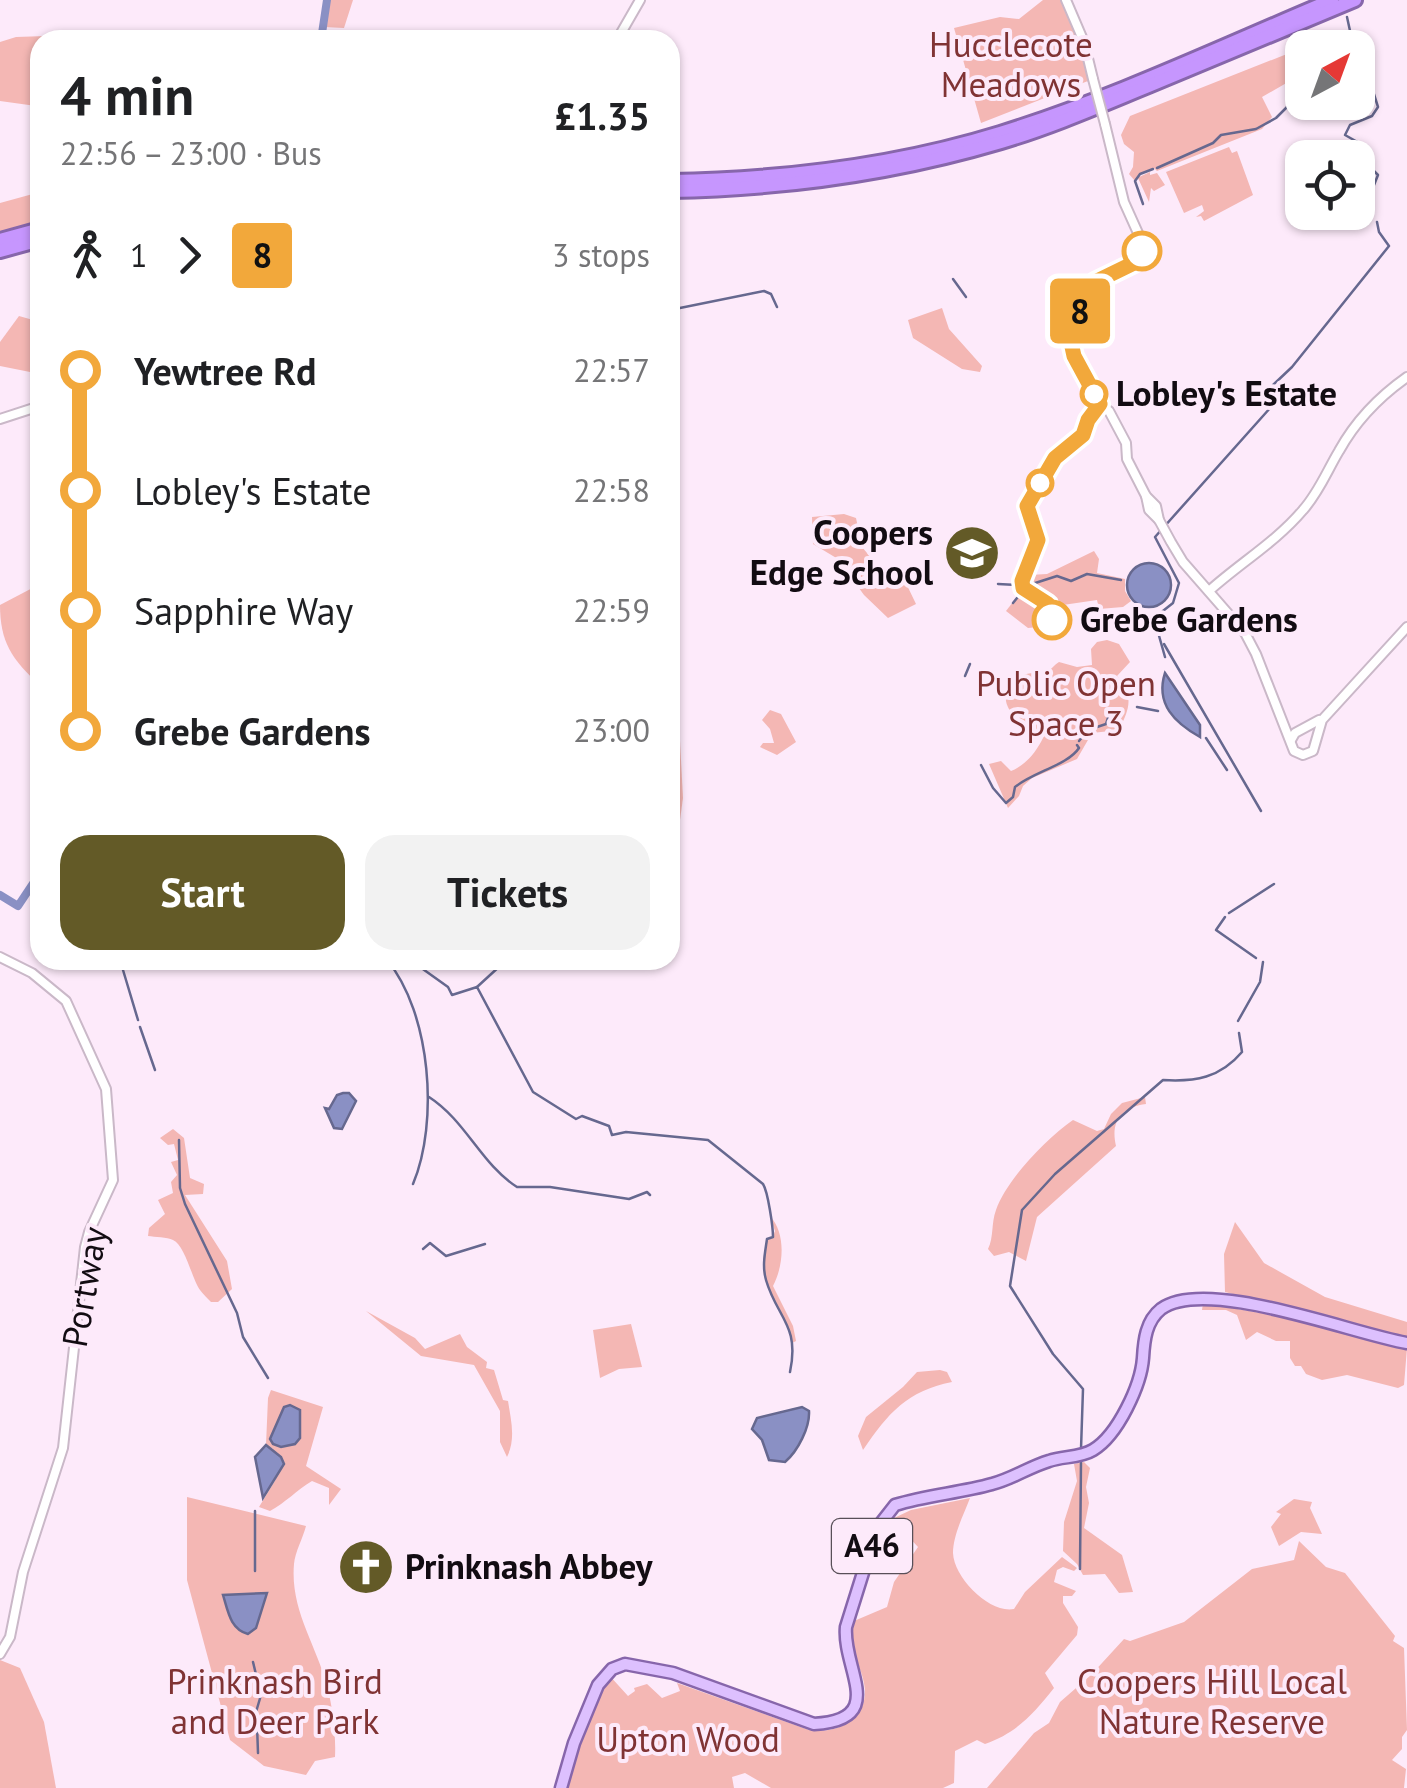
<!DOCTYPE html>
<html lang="en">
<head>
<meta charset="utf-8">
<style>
	body { margin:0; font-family:"PT Sans",sans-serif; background:#f2f2f2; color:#202124; height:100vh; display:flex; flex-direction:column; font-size:38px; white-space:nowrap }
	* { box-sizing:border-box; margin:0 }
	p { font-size:32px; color:#757577 }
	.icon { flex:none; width:55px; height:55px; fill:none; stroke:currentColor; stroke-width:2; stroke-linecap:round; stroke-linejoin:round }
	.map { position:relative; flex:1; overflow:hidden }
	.details { position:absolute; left:30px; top:30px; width:650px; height:940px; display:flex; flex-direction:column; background:#fff; border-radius:30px; box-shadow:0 2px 8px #0004 }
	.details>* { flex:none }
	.badge { padding:0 20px; border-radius:8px; font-size:35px; line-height:65px }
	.needle { width:65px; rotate:41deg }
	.buttons { position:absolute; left:1285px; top:30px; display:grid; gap:20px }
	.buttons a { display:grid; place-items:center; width:90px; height:90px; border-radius:20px; background:#fff; box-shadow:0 2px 8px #0004; font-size:50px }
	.map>.badge { position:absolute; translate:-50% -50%; box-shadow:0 0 0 5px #fff }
	.legs { display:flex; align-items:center; gap:15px; height:110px; padding:0 30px; font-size:32px }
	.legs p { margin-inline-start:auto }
	.summary { display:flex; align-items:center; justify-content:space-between; height:170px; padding:0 30px }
	h1 { font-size:55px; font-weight:700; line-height:75px }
	.primary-button { display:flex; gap:20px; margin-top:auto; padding:20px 30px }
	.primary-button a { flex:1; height:115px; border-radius:30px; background:#635a27; color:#fff; font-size:40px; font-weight:700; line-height:115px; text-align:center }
	.primary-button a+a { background:#f2f2f2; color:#202124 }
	ul { padding:0 30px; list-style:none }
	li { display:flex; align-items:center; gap:35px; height:120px; font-size:38px }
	li i { display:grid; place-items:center; width:15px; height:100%; margin:0 12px; background:currentColor }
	li i::after { content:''; width:25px; height:25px; margin:-12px; border:8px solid; border-radius:50%; background:#fff }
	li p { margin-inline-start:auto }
	li:first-child i { background:linear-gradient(#0000 50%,currentColor 0) }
	li:last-child i { background:linear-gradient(currentColor 50%,#0000 0) }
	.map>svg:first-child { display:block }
	.green { fill:#f4b7b4 }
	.water { fill:#8a90c4; stroke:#66688f; stroke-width:2.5 }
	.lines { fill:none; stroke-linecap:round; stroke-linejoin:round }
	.stream { stroke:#66688f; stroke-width:2.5 }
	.river { stroke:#8a90c4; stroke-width:8 }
	.minor-casing { stroke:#cab8c8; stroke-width:12 }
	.major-casing { stroke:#8766ab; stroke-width:15 }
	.highway-casing { stroke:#8766ab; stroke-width:18 }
	.minor { stroke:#fff; stroke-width:8 }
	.major { stroke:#ddc0fe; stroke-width:10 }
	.highway { stroke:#c696fe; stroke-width:12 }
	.minor-bridge-casing { stroke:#cab8c8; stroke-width:12; stroke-linecap:butt }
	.minor-bridge { stroke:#fff; stroke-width:8 }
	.line-1-casing { stroke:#fff; stroke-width:22 }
	.line-1 { stroke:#f2a83b; stroke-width:15 }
	.stop-1-dot { fill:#fff; stroke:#f2a83b; stroke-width:5 }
	.labels { text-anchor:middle; stroke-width:8; stroke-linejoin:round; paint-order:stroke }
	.shield { fill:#fdeafa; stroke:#584f58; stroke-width:2.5 }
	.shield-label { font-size:32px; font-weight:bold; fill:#120c12 }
	.park-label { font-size:35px; fill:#803334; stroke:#fdeafa }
	.stop-label { font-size:35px; font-weight:bold; fill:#120c12; stroke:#fdeafa; text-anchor:start }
	.poi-label { font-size:35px; font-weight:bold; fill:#120c12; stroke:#fdeafa; text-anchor:end }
	.street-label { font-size:35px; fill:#120c12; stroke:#fdeafa }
</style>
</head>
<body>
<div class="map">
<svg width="1407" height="1788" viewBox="0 0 1407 1788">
	<rect width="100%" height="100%" fill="#fdeafa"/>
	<!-- green -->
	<g class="green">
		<polygon points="326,0 353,0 344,28 324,27"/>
		<polygon points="1043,0 1062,0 1084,42 1093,79 981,123 954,28 1000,17 1019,19"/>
		<polygon points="46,36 40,40 36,106 0,101 0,42 16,37"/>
		<polygon points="1302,48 1302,74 1262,97 1272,117 1262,129 1157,171 1154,168 1140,174 1139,177 1150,172 1150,175 1157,173 1165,185 1154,191 1151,188 1149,202 1138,178 1135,181 1129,174 1133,167 1134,152 1124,144 1121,135 1130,116"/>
		<polygon points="1358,82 1368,92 1370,109 1353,113 1346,119 1319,108 1317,103 1358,102"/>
		<polygon points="1229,147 1232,153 1237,151 1253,195 1204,221 1201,216 1196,217 1204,211 1202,205 1184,213 1166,172"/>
		<polygon points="40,192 40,223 0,235 0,203"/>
		<polygon points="942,308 949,329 982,366 980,372 962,369 913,338 908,320"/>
		<polygon points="19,316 40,322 40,374 0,366 0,342"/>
		<polygon points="844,514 856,518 862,547 882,571 896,570 903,577 916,604 888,618 864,595 838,559 813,544 812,517"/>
		<polygon points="1094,551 1099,559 1097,573 1125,579 1125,591 1131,601 1123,607 1099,609 1097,600 1056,606 1028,588 1029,575 1047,574"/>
		<path d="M40,584V685C12,660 0,642 0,605Z"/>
		<polygon points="1020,593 1044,606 1048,626 1028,628 1006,611"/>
		<path d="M1107,640L1119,644L1130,662L1117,676C1134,696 1130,708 1119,730L1092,733L1077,759L1032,778L1023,786L1019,796L1008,808L989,764L1001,761L1011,771C1026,765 1036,752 1043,738C1021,726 985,699 1021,676C1030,671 1038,675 1046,672C1051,670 1054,665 1059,662L1077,667L1092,665L1091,649L1097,642Z"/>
		<polygon points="770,710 781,714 796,742 777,755 760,747 763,743 774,743 770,729 762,720"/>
		<polygon points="670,740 680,741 683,798 675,857 670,860"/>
		<path d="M1145,1097L1146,1104C1122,1107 1110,1121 1116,1146L1037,1217L1026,1261L1009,1252L994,1256L988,1249C994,1237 991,1223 996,1210C1007,1179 1046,1139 1073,1120L1097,1131L1104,1129L1111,1114L1122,1103Z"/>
		<path d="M173,1129L184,1138L190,1178L204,1184L203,1194L185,1195L227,1261L232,1289L218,1302H211C207,1298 203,1294 200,1290C192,1279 185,1245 173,1240C167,1237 155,1237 148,1236L149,1228L165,1214L158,1200L173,1193L171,1182L177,1175L171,1162L178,1160L174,1144L168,1145L160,1138Z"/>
		<path d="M770,1216C786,1233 784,1265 773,1286L793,1326L796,1341L792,1343C790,1315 762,1293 763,1264C763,1256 766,1247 767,1239L773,1237L775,1231Z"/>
		<polygon points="1235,1222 1264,1263 1325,1297 1407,1322 1407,1338 1225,1292 1224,1254"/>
		<polygon points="1203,1303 1283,1317 1407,1348 1404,1385 1398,1388 1347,1375 1322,1380 1306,1374 1301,1366 1295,1366 1290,1358 1290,1341 1276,1341 1257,1332 1246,1340 1237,1315 1226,1310 1202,1310"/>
		<path d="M366,1311L415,1338L425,1349L460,1334L467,1347L487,1362L486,1368L494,1370L503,1400L508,1401C511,1420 516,1439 507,1457L500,1442V1411L474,1365L421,1356Z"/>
		<polygon points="631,1324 642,1367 619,1369 600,1378 593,1330"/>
		<path d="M940,1370L947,1372L952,1382C907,1391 888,1413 863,1450L858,1436L866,1417L903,1387L917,1372Z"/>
		<path d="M271,1390L323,1407L306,1466L341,1489L329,1505V1488L312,1481C297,1490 285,1503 270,1511L259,1507L276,1479L273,1449L266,1445L268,1398Z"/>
		<polygon points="1084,1462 1090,1468 1086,1487 1089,1503 1084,1528 1122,1555 1133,1592 1119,1593 1105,1574 1083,1575 1077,1564 1063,1551 1064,1522 1077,1481 1074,1464"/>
		<path d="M187,1497L306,1526C303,1538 295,1552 294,1564C290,1610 316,1644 327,1686C333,1709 336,1734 335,1757L315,1761L306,1775L264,1766L230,1740L187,1580Z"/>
		<path d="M970,1498C964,1514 953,1535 953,1553C954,1578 990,1614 1014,1609L1025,1592L1062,1557L1077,1568L1074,1571L1063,1567L1057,1570L1054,1582L1076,1591L1072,1596H1063V1603L1078,1627L1077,1635L1045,1673L1054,1688C1034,1713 1017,1733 985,1744L977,1740L955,1751L954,1783L943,1788H771L745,1773L732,1777L734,1788H562L586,1720L609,1675L628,1696L635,1691L634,1688L647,1684L662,1698L680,1691L677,1683L809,1730C834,1734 866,1722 865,1690C863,1663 845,1653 854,1621L887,1607L894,1582L918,1547L892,1519L911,1510Z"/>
		<polygon points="1294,1499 1312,1502 1310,1508 1322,1534 1301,1532 1279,1546 1271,1527 1281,1514 1276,1512"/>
		<polygon points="1299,1541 1326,1567 1345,1573 1395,1636 1393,1641 1404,1648 1407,1730 1402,1737 1402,1749 1392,1760 1406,1769 1404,1788 987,1788 1034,1733 1049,1723 1060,1702 1091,1675 1124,1639 1130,1641 1184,1622 1252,1569 1294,1560"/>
		<polygon points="0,1660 20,1668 44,1722 56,1788 0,1788"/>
	</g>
	<!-- water -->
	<g class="water">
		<circle cx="1149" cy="585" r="22"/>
		<path d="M1165,673L1200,725V737C1175,723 1155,704 1165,673Z"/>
		<polygon points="343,1093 349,1093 356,1101 342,1129 334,1128 325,1108 329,1109 337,1095"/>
		<polygon points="290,1405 300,1410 300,1438 295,1444 281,1447 273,1444 270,1439 284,1407"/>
		<path d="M802,1407L809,1411C810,1427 798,1451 785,1462L769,1460L762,1440L752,1429L757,1418Z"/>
		<polygon points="266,1445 281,1457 284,1464 263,1498 255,1457"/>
		<path d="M267,1593L256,1628L248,1634C230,1629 228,1611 223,1595Z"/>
	</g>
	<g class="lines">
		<!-- stream -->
		<g class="stream">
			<polyline points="1347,17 1352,40 1362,43 1365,49 1358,58 1360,75 1372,88 1378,107 1372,116 1350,125 1345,135 1361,144 1367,164 1378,175 1370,195 1371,201"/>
			<polyline points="1157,168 1213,143 1221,135 1256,129 1276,118 1302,92"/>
			<polyline points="1143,204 1135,181 1140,174 1153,169"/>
			<polyline points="953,279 966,297"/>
			<polyline points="670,310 764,291 771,294 777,307"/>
			<polyline points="1271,391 1273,385 1292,367 1389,246 1379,232 1377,222"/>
			<polyline points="998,584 1017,585"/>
			<polyline points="1029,585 1057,576 1071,581 1087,574 1121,580"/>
			<polyline points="1013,603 1021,593"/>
			<polyline points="1164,644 1261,811"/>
			<polyline points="1165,657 1154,618 1173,603 1179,583 1155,537 1271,407 1275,401 1272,396"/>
			<polyline points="965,676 970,664"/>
			<polyline points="1137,707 1158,711"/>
			<polyline points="1206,738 1227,770"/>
			<polyline points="1079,741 1088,730 1106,724 1110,712 1118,709"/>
			<path d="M981,765L993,788L1006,803L1013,797L1015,787C1033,772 1068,765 1079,748L1077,745"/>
			<polyline points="1229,913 1274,884"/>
			<polyline points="1225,917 1216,930 1256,958"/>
			<polyline points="123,960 123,970 138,1020"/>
			<path d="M387,960C431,1013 439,1122 413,1184"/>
			<path d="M420,960V967L448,987L452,995L477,987L533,1092L576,1119L582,1116L609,1126L612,1135L626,1132L708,1140L763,1184C768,1192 773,1227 773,1237L767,1239C765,1253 762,1266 766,1280C777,1318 800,1325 790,1372"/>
			<polyline points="477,987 501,965"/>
			<polyline points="1238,1021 1260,982 1263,962"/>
			<polyline points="140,1027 155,1070"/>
			<path d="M429,1097C466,1121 481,1164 517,1187H550L629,1199L647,1192L650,1195"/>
			<polyline points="179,1140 180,1188 185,1204 237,1313 243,1337 268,1378"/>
			<polyline points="423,1249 430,1243 446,1256 485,1244"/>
			<path d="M1081,1449L1083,1389L1053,1354L1010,1286L1022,1210L1055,1174L1163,1080C1195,1082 1220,1078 1242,1052L1239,1033"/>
			<polyline points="255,1511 255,1571"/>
			<polyline points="1080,1569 1081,1460"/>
			<polyline points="253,1662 261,1695 256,1712"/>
			<polyline points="257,1725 258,1753"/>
		</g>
		<!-- river -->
		<g class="river">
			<polyline points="321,40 327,0"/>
			<polyline points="0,895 18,906 40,873"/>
		</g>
		<!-- minor casing -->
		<g class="minor-casing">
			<g id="minor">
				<polyline points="1066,0 1084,42 1093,79"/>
				<polyline points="617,40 640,0"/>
				<polyline points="1105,124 1124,202 1142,242 1142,251 1137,261 1099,278 1092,285 1069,333 1073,356 1100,406 1109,411 1126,443 1127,459 1146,496 1156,506 1159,520 1171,542 1183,562 1245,633 1256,654 1294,751 1303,755 1313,751 1322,720 1407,627"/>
				<polyline points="0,419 40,406"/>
				<polyline points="1146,496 1149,510 1159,520"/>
				<path d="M1209,591C1240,563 1276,542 1303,510C1319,492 1327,471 1339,451C1355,422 1380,396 1407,377"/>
				<polyline points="1291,740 1295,733 1319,720"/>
				<polyline points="0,957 32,973 66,1001 106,1089 113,1180 89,1232 85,1247 63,1448 23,1572 10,1637 0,1654"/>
			</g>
		</g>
		<!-- major casing -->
		<g class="major-casing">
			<path id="major" d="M561,1788L574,1743L598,1685L612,1669L625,1664L673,1673L814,1724C889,1720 842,1669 846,1627L877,1528L895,1505C927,1495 960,1493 992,1484C1012,1479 1029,1467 1049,1461C1063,1456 1080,1458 1093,1450C1118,1435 1141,1385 1143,1358C1144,1340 1146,1321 1161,1309C1206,1276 1353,1334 1407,1343"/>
		</g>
		<!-- highway casing -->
		<g class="highway-casing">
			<g id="highway">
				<path d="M670,181C782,179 893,166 1000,133C1113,98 1222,46 1332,0"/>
				<path d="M670,191C783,189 893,174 1001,142C1052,127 1102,105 1151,85C1219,57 1287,29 1355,0"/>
				<polyline points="0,240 40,229"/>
				<polyline points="0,251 40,240"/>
			</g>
		</g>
		<!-- minor -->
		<use href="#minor" class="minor"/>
		<!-- major -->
		<use href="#major" class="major"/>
		<!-- highway -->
		<use href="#highway" class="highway"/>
		<!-- minor-bridge casing -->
		<g class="minor-bridge-casing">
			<polyline id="minor-bridge" points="1093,79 1105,124"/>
		</g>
		<!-- minor-bridge -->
		<use href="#minor-bridge" class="minor-bridge"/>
	</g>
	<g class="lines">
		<!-- line-1 casing -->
		<g class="line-1-casing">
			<polyline id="line-1" points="1052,620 1048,604 1023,588 1022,581 1038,540 1027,506 1055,458 1083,435 1088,420 1100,404 1074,356 1069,333 1095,282 1134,263 1142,251"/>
		</g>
		<!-- line-1 -->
		<use href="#line-1" class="line-1"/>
	</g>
	<!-- icons -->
	<defs>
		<g id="school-disc" transform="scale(2.875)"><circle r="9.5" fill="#635a27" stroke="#fdeafa"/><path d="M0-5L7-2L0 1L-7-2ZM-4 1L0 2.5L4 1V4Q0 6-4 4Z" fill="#fff"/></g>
		<g id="church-disc" transform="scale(2.875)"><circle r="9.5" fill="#635a27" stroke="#fdeafa"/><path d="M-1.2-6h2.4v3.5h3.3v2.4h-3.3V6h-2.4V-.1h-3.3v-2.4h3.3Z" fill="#fff"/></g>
	</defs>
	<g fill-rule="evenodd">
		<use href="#school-disc" x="972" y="553"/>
		<use href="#church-disc" x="366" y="1567"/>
	</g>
	<!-- markers -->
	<g class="stop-1-dot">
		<circle cx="1142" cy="251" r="18"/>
		<circle cx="1094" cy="394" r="12"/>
		<circle cx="1040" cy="483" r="12"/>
		<circle cx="1052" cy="620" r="18"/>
	</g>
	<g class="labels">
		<!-- shield labels -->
		<rect class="shield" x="832" y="1519" width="80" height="54" rx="8"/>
		<g class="shield-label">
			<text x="872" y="1557">A46</text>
		</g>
		<!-- park labels -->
		<g class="park-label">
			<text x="1011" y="57">Hucclecote<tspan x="1011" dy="40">Meadows</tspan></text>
			<text x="1066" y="696">Public Open<tspan x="1066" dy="40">Space 3</tspan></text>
			<text x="275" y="1694">Prinknash Bird<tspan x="275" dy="40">and Deer Park</tspan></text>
			<text x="1212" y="1694">Coopers Hill Local<tspan x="1212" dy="40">Nature Reserve</tspan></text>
			<text x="688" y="1752">Upton Wood</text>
		</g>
		<!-- stop labels -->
		<g class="stop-label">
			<text x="1116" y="406">Lobley's Estate</text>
			<text x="1080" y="632">Grebe Gardens</text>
		</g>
		<!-- poi labels -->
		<g class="poi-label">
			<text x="933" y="545">Coopers<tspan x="933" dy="40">Edge School</tspan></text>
			<text x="405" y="1579" text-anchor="start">Prinknash Abbey</text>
		</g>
		<!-- street labels -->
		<g class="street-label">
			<text transform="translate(85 1287) rotate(-80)" y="12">Portway</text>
		</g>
	</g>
</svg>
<div class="buttons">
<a><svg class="needle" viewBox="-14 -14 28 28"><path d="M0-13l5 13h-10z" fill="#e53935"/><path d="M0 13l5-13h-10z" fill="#757577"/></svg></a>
<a><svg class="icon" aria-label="locate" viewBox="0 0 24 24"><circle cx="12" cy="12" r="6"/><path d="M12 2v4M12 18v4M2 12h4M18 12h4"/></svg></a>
</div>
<b class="badge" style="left:1080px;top:311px;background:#f2a83b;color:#111">8</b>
<section class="details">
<div class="summary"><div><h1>4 min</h1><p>22:56 – 23:00 · Bus</p></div><b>£1.35</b></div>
<div class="legs"><svg class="icon" aria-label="walk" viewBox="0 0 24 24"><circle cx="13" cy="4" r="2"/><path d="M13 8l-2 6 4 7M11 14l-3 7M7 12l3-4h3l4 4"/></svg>1<svg class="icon" aria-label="forward" viewBox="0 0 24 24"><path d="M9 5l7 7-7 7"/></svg><b class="badge" style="background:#f2a83b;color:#111">8</b><p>3 stops</p></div>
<ul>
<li><i style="color:#f2a83b"></i><b>Yewtree Rd</b><p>22:57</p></li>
<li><i style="color:#f2a83b"></i><span>Lobley's Estate</span><p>22:58</p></li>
<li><i style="color:#f2a83b"></i><span>Sapphire Way</span><p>22:59</p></li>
<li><i style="color:#f2a83b"></i><b>Grebe Gardens</b><p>23:00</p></li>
</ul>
<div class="primary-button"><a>Start</a><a>Tickets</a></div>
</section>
</div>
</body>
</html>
